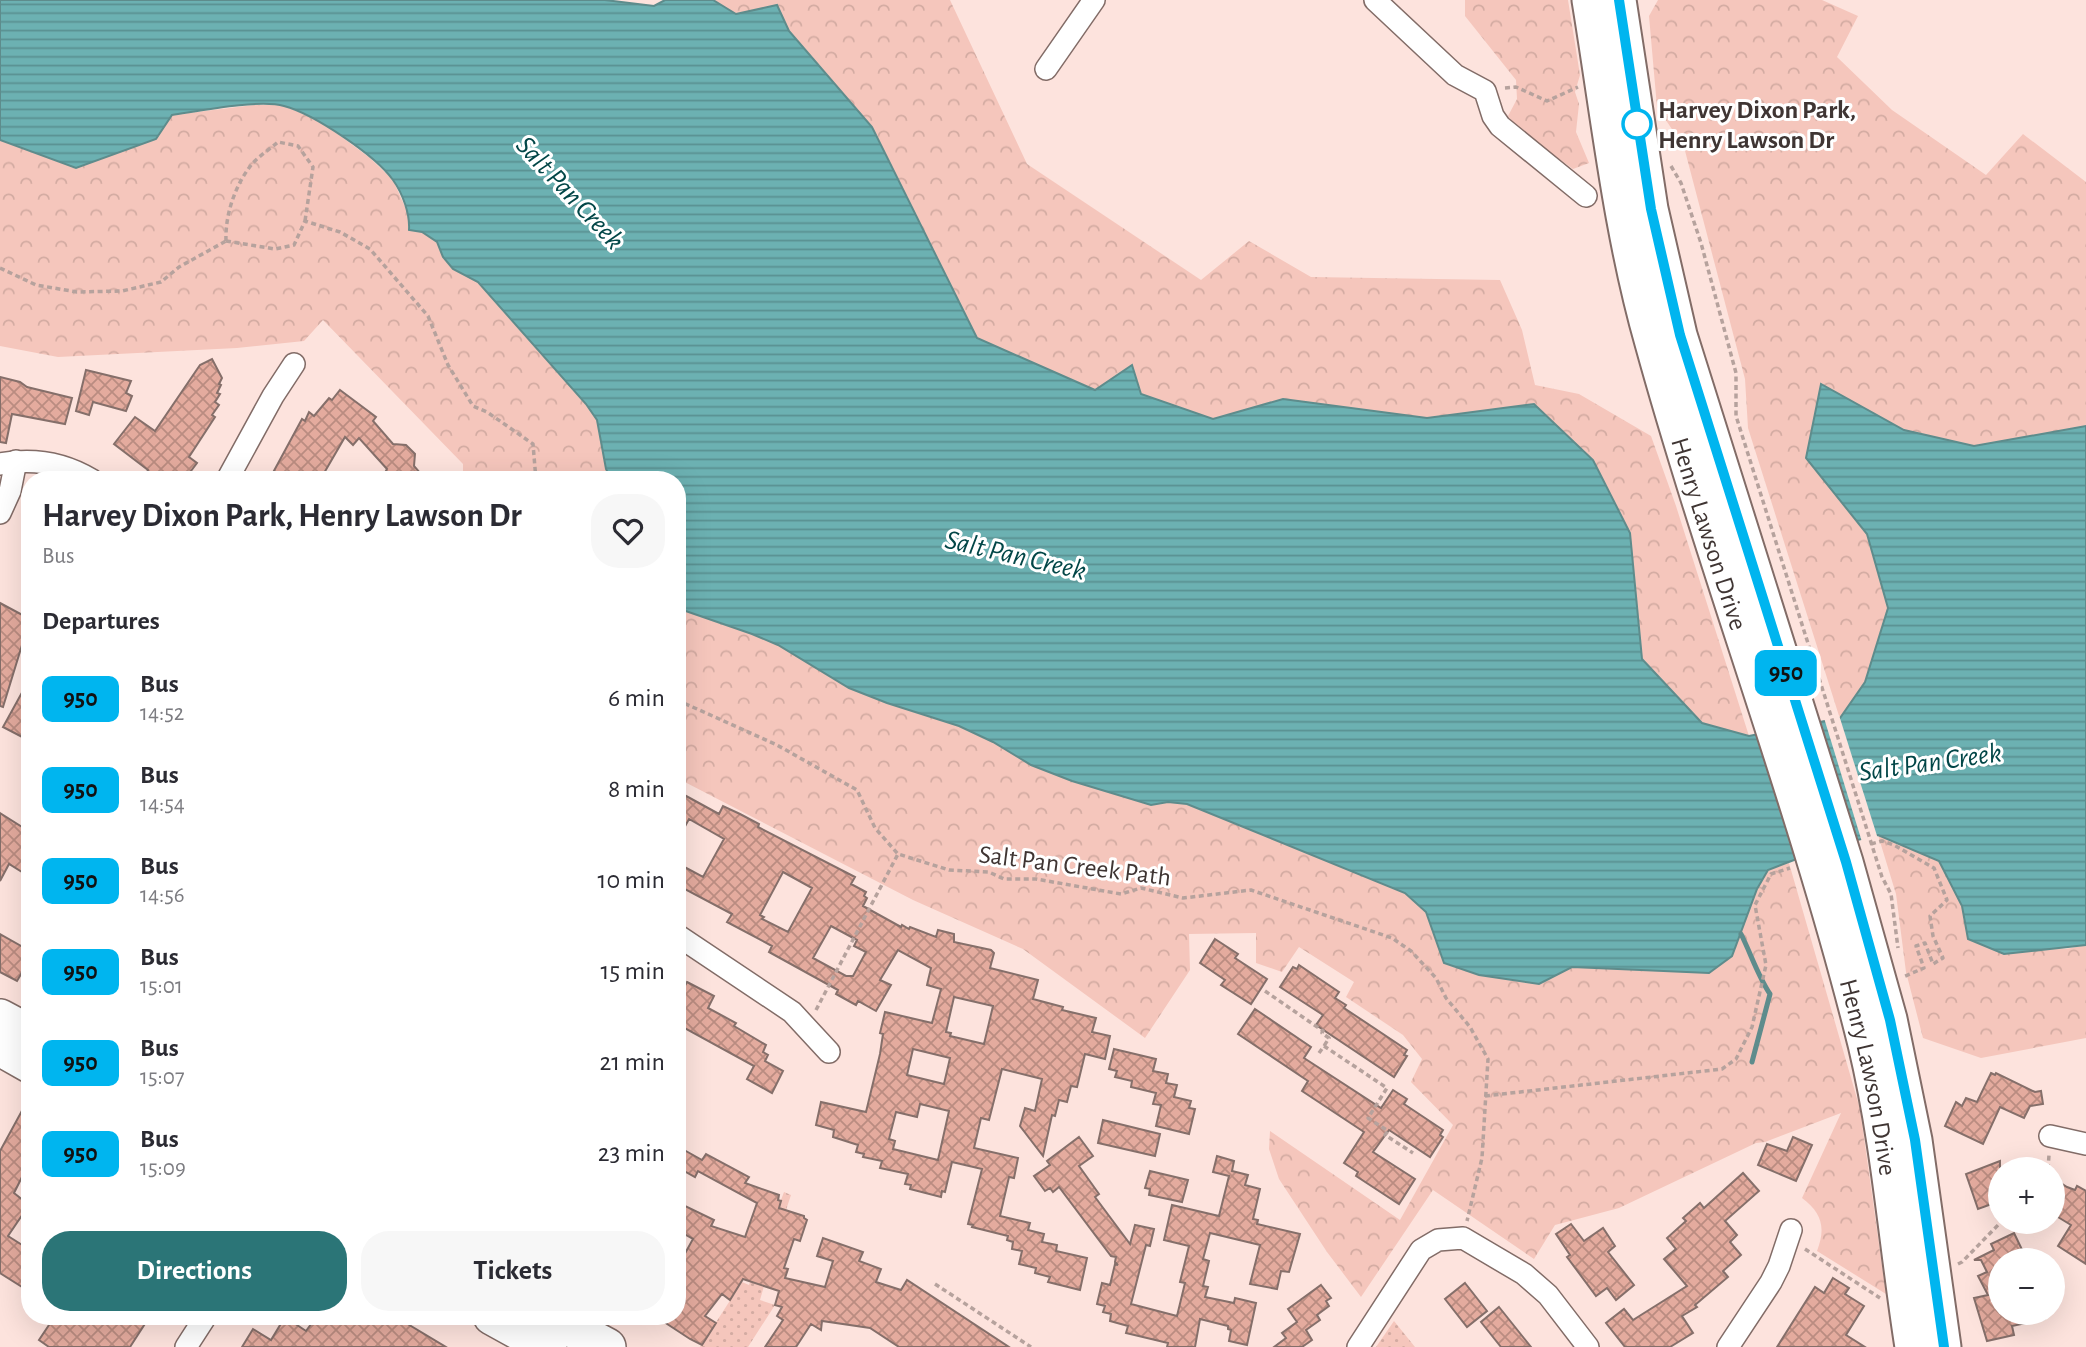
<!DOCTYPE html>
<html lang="en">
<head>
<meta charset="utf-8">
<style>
	body { margin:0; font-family:"Alegreya Sans",sans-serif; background:#f7f7f7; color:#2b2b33; height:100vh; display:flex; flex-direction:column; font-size:26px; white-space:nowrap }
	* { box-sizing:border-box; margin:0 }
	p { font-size:23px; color:#7c7c81 }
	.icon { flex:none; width:38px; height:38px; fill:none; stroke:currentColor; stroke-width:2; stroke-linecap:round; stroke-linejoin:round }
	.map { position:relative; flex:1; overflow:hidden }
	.sheet { position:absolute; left:21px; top:471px; width:665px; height:854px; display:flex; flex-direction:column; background:#fff; border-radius:28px; box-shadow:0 7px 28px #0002 }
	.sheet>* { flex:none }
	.badge { padding:0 14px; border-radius:10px; font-size:24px; line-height:46px }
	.buttons { position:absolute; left:1988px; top:1157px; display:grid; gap:14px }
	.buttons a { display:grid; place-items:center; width:77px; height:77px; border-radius:50%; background:#fff; box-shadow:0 7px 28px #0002; font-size:35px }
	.map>.badge { position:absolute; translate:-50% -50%; box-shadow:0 0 0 4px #fff }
	h2 { padding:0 21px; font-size:26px; line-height:63px }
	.round { display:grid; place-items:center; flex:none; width:74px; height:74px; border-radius:28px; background:#f7f7f7 }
	.head { display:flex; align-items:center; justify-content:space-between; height:119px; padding:0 21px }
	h1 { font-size:33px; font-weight:700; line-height:52px }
	.primary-button { display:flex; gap:14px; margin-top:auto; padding:14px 21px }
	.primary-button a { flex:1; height:80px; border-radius:28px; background:#2b7577; color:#fff; font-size:28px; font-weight:700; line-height:80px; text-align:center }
	.primary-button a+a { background:#f7f7f7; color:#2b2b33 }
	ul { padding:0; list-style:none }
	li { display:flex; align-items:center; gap:21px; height:91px; padding:0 21px }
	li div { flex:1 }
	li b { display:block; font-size:26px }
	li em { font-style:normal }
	li .badge { min-width:77px; font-weight:700; text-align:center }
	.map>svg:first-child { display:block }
	.grass { fill:url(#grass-dots) }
	.forest { fill:url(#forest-crowns) }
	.water { fill:url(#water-rules); stroke:#5e8c8c; stroke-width:2 }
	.pier { fill:#fde3dd }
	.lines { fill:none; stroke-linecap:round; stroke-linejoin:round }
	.stream { stroke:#5e8c8c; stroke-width:5 }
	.building { fill:url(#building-cross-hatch); stroke:#856f6a; stroke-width:2; fill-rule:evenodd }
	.street-casing { stroke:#826c67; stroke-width:24 }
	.primary-casing { stroke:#826c67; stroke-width:37 }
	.highway-casing { stroke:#826c67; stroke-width:40 }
	.path { stroke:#b6a29d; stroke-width:3.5; stroke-dasharray:5 3.5; stroke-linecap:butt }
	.street { stroke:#fff; stroke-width:21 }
	.primary { stroke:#fff; stroke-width:33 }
	.highway { stroke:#fff; stroke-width:37 }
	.line-casing { stroke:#fff; stroke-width:16 }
	.line { stroke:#00b5ef; stroke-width:10 }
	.stop-dot { fill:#fff; stroke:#00b5ef; stroke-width:3.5 }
	.labels { text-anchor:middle; stroke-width:6; stroke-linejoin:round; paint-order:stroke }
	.stop-label { font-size:26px; font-weight:bold; fill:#3f3533; stroke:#fff; text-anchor:start }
	.street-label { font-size:26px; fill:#3f3533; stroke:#fff }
	.water-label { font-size:28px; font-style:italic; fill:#024647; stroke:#fff }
</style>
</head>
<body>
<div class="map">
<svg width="2086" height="1347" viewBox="0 0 2086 1347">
	<defs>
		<pattern id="grass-dots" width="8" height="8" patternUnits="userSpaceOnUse" patternTransform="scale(1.75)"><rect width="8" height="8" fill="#f5c6bc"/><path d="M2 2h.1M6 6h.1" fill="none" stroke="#d3aba2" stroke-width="1.8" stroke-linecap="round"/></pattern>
		<pattern id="forest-crowns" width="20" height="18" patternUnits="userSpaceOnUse" patternTransform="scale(1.75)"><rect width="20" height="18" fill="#f5c6bc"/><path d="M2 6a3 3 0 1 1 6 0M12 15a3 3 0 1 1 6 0" fill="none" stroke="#d3aba2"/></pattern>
		<pattern id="water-rules" width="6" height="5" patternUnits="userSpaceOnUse" patternTransform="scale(1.75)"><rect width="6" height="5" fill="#6cb1b2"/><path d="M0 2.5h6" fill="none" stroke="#5a9191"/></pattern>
		<pattern id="building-cross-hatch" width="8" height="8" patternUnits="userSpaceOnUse" patternTransform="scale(1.75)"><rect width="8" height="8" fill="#e4ab9e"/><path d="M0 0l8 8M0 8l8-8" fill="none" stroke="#ba8c81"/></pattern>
	</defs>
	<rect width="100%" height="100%" fill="#fde3dd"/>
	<!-- grass -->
	<g class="grass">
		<polygon points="784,1192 791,1195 761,1285 764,1286 760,1300 775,1305 748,1347 700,1347 742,1282 749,1285"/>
		<polygon points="1394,1321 1415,1347 1376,1347"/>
	</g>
	<!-- forest -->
	<g class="forest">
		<polygon points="713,0 950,0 1027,164 1201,280 1249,241 1311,277 1500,280 1522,330 1535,385 1579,394 1651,436 1676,506 1749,736 1702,723 1642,658 1630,533 1534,404 1427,418 1283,399 1213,419 1141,394 1095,390 977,338 872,127 789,31 777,5 736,14"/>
		<polygon points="1465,0 1568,0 1580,75 1575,92 1579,104 1576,132 1589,163 1573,169 1519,130 1508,116 1517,99 1516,80 1465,16"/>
		<polygon points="1658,0 1822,0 1858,16 1837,57 1892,110 1986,175 2023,134 2086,182 2086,426 1974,446 1904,430 1822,385 1807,458 1867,534 1888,608 1865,682 1840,719 1748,428 1745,379 1684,147 1657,107 1649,16"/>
		<polygon points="254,105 283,105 323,123 370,158 393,180 410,218 422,232 437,242 443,257 453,269 478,282 586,404 597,420 606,469 611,479 463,479 463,464 323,320 304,341 237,348 58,357 0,346 0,140 76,168 156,139 172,115"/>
		<path d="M677,608L752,634L778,645L849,688L887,703L959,726L993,742L1031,765L1072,781L1151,805L1168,802L1187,804L1405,893L1426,912L1444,963L1539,984L1572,967L1709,973L1732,956L1757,889L1768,870L1789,863L1860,1109L1886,1294L1817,1251C1826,1228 1822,1213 1802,1198L1841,1113L1765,1142L1756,1143L1619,1208L1555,1225L1534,1259L1433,1190L1361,1297L1327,1252L1279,1179L1269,1149L1270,1131L1400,1220L1453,1125L1411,1082L1422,1059L1403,1035L1346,997L1354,982L1299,947L1282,972L1256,963V933L1189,934L1190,970L1145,1038L1023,949L913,900L677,778Z"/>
		<polygon points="1878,835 1939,861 1962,906 1968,939 2066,949 2086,945 2086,1038 1981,1058 1923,1038 1906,972 1896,894"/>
	</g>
	<!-- water -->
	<path class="water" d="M0,0H605L654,6L665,0H713L736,14L777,5L789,31L872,127L977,338L1095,390L1132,365L1141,394L1213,419L1283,399L1427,418L1534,404L1593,460L1630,533L1642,659L1702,723L1749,736L1840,718L1865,682L1888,608L1867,534L1806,458L1821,384L1904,430L1974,446L2086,426V945L2004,954L1968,939L1962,906L1939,861L1878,835L1828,847L1768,870L1757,889L1732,956L1709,973L1572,967L1539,984L1479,975L1444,963L1426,912L1405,893L1187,804L1168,802L1151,805L1072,781L1031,765L993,742L959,726L887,703L849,688L778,645L752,634L677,608V480L611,479L606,469L597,420L586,404L478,282L453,269L443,257L437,242L422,232L409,230C410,214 403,194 393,180C375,155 314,114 284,106C259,99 199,111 172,115L156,139L76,168L0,140Z"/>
	<!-- pier -->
	<polygon class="pier" points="1839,715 1878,839 1862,842 1824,718"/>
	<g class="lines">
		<!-- stream -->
		<path class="stream" d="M1741,934C1751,954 1758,976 1770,994L1752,1062"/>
	</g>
	<!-- building -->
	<g class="building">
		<polygon points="212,359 222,378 219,384 221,385 217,393 220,394 215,402 219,405 212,415 215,417 189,457 197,463 191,471 203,480 154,480 146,474 148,470 114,444 135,417 155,431 200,365"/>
		<polygon points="86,370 131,381 126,393 132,396 126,411 93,402 89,415 76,411"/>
		<polygon points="0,377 20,382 27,387 72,398 65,424 12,414 6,443 0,442"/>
		<polygon points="340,390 376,417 373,421 393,444 406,445 415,454 414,466 426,480 381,480 387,469 359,438 353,445 345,437 320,480 269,480 302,419 305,421 309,412 314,416 329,398 332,400"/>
		<polygon points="0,603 30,619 3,707 0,706"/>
		<polygon points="30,678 30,741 3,727"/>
		<path d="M677,791L719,814L723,806L740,814L759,824L758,827L855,877L851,884L866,892L864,896L867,898L863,906L901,927L902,925L909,929L910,927L936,937L938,930L954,934V942L991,950L994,953L990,968L1038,980L1033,999L1063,1007L1062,1010L1096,1018L1092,1032L1110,1036L1105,1059L1085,1054L1077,1087L1071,1086L1067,1102L1059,1100L1055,1116L1052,1115L1043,1156L1020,1126L1025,1108L1035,1111L1042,1079L1002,1069L989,1120L981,1118L974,1148L1018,1158L1014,1178L1009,1177L1000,1216L1030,1223L1028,1230L1044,1234L1042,1242L1057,1245L1056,1251L1087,1258L1080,1290L1048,1282L1050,1277L1035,1273L1036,1268L1019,1264L1022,1251L1012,1249L1013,1242L1007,1240L1008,1236L972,1227L973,1225L968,1224L982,1169L952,1162L945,1192L942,1191L941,1197L910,1189L911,1185L905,1184L908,1174L880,1168L882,1161L863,1157L864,1154L856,1152L858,1145L833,1137L834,1130L816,1125L821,1102L866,1112L880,1054L883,1034L880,1033L885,1012L932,1023L941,989L927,985L931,968L898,950L880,980L891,985L876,1011L858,1001L856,1005L836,994L838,990L769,952L772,946L727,922L732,914L677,885V863L703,877L724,839L689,819L677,841ZM783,872L812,888L788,932L762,919L764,917L760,915ZM831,926L857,940L854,946L866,952L853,976H846L813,958ZM954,997L993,1006L984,1044L950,1036L951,1033L946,1032ZM913,1049L950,1058L944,1084L907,1075ZM920,1104L949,1111L938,1160L893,1149L895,1141L889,1139L896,1112L917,1117Z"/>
		<polygon points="0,813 30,832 30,877 9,864 0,881"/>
		<polygon points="0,934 30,951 30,959 17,981 0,972"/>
		<polygon points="1215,939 1238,954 1235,958 1267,979 1251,1004 1221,985 1225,980 1200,963"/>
		<polygon points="1299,965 1339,992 1335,998 1346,1005 1344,1008 1407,1050 1404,1055 1407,1056 1394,1077 1316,1025 1323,1015 1280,987 1293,967 1297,969"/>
		<polygon points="687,982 714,996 708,1008 736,1023 734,1026 766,1045 763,1052 768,1055 765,1061 783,1071 772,1093 747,1079 754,1066 677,1024 677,1000"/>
		<polygon points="1255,1009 1311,1047 1304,1058 1381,1108 1393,1090 1407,1099 1404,1104 1443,1130 1440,1135 1443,1137 1430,1157 1389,1130 1373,1152 1415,1179 1399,1204 1356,1176 1358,1172 1344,1163 1364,1132 1302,1091 1308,1081 1238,1034"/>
		<polygon points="1114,1049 1156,1059 1153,1071 1168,1074 1166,1083 1177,1085 1174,1097 1191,1101 1189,1108 1195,1109 1189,1134 1156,1126 1161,1105 1153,1104 1156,1093 1131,1087 1132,1081 1115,1077 1117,1071 1109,1069"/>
		<polygon points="1991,1073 1995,1075 1996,1073 2035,1092 2041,1091 2043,1104 2030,1106 2024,1118 2000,1107 1983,1144 1945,1126 1956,1102 1962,1106 1966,1098 1977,1102"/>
		<polygon points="30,1096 30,1161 14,1193 29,1205 8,1236 30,1250 30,1292 0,1273 0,1151"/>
		<polygon points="1103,1120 1160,1134 1155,1156 1098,1143"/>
		<polygon points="1079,1137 1093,1156 1079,1166 1099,1194 1095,1197 1130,1244 1135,1225 1154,1229 1150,1246 1146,1245 1131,1304 1177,1316 1185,1283 1180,1282 1189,1246 1164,1240 1172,1205 1219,1216 1229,1176 1213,1172 1217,1156 1234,1161 1232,1171 1248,1175 1245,1185 1260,1189 1253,1219 1258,1220 1257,1224 1300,1234 1289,1272 1281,1271 1277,1289 1250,1284 1260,1245 1210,1233 1203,1259 1209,1261 1203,1286 1208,1287 1205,1297 1234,1303 1235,1298 1256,1303 1247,1345 1229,1341 1231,1330 1228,1329 1228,1326 1200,1319 1195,1347 1167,1347 1168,1343 1126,1333 1128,1326 1110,1321 1111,1314 1103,1312 1105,1306 1097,1304 1102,1283 1110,1285 1115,1264 1118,1265 1115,1262 1116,1257 1111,1256 1059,1187 1053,1192 1050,1188 1045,1191 1034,1176 1050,1165 1047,1161"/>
		<polygon points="1793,1137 1812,1145 1796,1181 1758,1165 1767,1144 1787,1151"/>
		<polygon points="677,1146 702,1160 706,1154 749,1177 745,1183 779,1195 778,1200 781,1201 779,1208 804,1216 804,1218 807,1220 800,1241 794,1239 784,1268 788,1269 785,1278 825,1287 833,1261 817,1256 823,1238 863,1252 859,1261 881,1269 876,1282 901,1290 907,1280 1009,1347 899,1347 870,1328 822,1321 821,1330 811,1324 796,1347 765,1347 783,1320 777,1316 782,1307 775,1305 779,1291 743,1279 730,1300 722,1294 705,1316 716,1323 702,1345 690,1339 655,1316 677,1316 677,1268 693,1239 677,1230 677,1202 714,1220 711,1226 745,1237 757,1203 698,1171 695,1177 677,1167"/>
		<polygon points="2000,1161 2000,1201 1978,1209 1966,1174"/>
		<polygon points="1150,1171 1188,1180 1182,1202 1149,1195 1150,1189 1145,1188"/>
		<polygon points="1743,1173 1759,1191 1725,1221 1737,1235 1730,1242 1741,1255 1723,1271 1728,1277 1695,1305 1697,1307 1682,1316 1693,1333 1670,1347 1625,1347 1606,1323 1624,1309 1633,1320 1687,1286 1664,1259 1676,1249 1667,1238 1686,1221 1683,1218 1700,1203 1704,1208"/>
		<polygon points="2053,1178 2067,1187 2075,1190 2077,1186 2086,1191 2086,1264 2058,1246 2071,1225 2053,1214"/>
		<polygon points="1571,1224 1584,1241 1603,1228 1615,1246 1608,1252 1634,1285 1616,1300 1607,1288 1596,1296 1567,1257 1570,1255 1556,1234"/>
		<polygon points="2014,1233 2027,1260 2000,1260 2000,1312 2044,1312 2045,1319 2012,1326 2014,1335 1987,1341 1974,1298 1988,1295 1978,1276 1987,1272 1981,1260 1974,1260 1994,1250 1991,1244"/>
		<polygon points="1833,1278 1849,1288 1845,1294 1864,1306 1846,1335 1865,1347 1777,1347 1815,1287 1824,1293"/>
		<polygon points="1465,1283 1487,1311 1467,1327 1445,1299"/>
		<polygon points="1321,1285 1331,1298 1326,1301 1329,1306 1317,1315 1320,1320 1306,1330 1312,1340 1302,1347 1274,1347 1286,1338 1282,1333 1297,1322 1288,1309"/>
		<polygon points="1499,1307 1531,1347 1501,1347 1481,1322"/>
		<polygon points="55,1316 150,1316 130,1347 49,1347 39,1340"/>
		<polygon points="317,1316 387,1316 394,1320 396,1317 446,1347 242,1347 253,1329 271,1340 285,1317 306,1331"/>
	</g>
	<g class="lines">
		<!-- street casing -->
		<g class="street-casing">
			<g id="street">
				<polyline points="1375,0 1455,75 1485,91 1493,116 1500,126 1586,196"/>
				<polyline points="1046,69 1094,0"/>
				<path d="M0,464C32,458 64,463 92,480"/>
				<polyline points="227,480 273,396 294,364"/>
				<polyline points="0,513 10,491 16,461"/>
				<polyline points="677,935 792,1012 829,1052"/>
				<polyline points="2050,1136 2086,1144"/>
				<polyline points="186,1347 206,1316"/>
				<polyline points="1358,1347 1421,1250 1438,1240 1463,1238 1524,1274 1548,1295 1588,1347"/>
				<polyline points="1728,1347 1771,1282 1779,1266 1791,1230"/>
			</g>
		</g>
		<!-- primary casing -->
		<g class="primary-casing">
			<g id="primary">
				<path id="s1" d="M1589,0C1608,115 1620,231 1652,343C1717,578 1806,807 1865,1044C1889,1144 1896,1246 1912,1347"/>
				<polyline points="1619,0 1651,209 1680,335 1846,862 1890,1019 1915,1140 1944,1347"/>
			</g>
		</g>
		<!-- highway casing -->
		<g class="highway-casing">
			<g id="highway">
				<polyline points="0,1018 30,1034"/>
				<polyline points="0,1047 30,1064"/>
				<polyline points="492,1316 548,1347"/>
				<polyline points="549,1316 607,1347"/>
			</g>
		</g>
		<!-- path -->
		<g class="path">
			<polyline points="1505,88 1516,87 1547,101 1578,87"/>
			<polyline points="1671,166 1681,183 1701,243 1736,373 1736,416 1882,877 1891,894 1898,948"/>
			<polyline points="226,241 275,249 294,245 305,221 340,232 370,249 428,316 448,365 473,406 487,412 533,444 536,480"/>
			<path d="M226,241C225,215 235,185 252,164C259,156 270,149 278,142L298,146L313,167L305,221"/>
			<polyline points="0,268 36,285 77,292 122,291 161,282 179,267 226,241"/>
			<polyline points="677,700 777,745 857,790 875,828 898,854 949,870 989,872 1004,879 1036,879 1121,894 1141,888 1183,898 1251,890 1392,938 1411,951 1436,978 1446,998 1470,1027 1488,1059 1482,1158 1467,1221"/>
			<polyline points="1871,844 1882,841 1894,845 1934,868 1947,900 1930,916 1933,936 1943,958 1933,964 1925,943 1916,946 1924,968 1903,977"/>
			<polyline points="1265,991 1323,1031 1322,1033 1329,1038 1324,1046"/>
			<polyline points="816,1010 898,854"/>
			<polyline points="1319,1053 1324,1046 1387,1088 1368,1118 1388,1131 1385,1135 1413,1153"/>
			<polyline points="1485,1096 1722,1069 1736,1059 1752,1027 1766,965 1755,905 1771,874 1790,868"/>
			<polyline points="2048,1169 2049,1155"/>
			<polyline points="1805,1249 1880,1298"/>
			<polyline points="1958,1264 1962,1262 2001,1222"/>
			<polyline points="935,1284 1031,1347"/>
		</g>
		<!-- street -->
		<use href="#street" class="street"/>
		<!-- primary -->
		<use href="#primary" class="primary"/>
		<!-- highway -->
		<use href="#highway" class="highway"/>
	</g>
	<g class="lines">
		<!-- line casing -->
		<g class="line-casing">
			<polyline id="line" points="1619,0 1651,209 1680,335 1846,862 1890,1020 1915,1140 1944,1347"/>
		</g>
		<!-- line -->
		<use href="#line" class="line"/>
	</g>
	<!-- markers -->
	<circle class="stop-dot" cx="1637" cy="124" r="14"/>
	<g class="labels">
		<!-- stop labels -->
		<g class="stop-label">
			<text x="1658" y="118">Harvey Dixon Park,<tspan x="1658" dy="30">Henry Lawson Dr</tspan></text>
		</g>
		<!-- street labels -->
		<g class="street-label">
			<text dy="9" stroke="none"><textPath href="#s1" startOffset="548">Henry Lawson Drive</textPath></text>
			<text transform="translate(1075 865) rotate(7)" y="9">Salt Pan Creek Path</text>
			<text dy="9" stroke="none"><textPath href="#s1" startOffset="1115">Henry Lawson Drive</textPath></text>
		</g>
		<!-- water labels -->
		<g class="water-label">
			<text transform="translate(571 192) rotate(47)" y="10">Salt Pan Creek</text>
			<text transform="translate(1016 554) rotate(13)" y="10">Salt Pan Creek</text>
			<text transform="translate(1930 761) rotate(-8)" y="10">Salt Pan Creek</text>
		</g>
	</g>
</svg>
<div class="buttons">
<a>+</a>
<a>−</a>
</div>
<b class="badge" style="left:1786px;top:673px;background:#00b5ef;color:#111">950</b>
<section class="sheet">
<div class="head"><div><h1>Harvey Dixon Park, Henry Lawson Dr</h1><p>Bus</p></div><a class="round"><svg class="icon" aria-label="heart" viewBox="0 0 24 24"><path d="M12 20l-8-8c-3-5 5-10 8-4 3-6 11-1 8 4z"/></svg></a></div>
<h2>Departures</h2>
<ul>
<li><span class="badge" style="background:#00b5ef;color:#111">950</span><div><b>Bus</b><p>14:52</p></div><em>6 min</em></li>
<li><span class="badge" style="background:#00b5ef;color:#111">950</span><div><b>Bus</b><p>14:54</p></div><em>8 min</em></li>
<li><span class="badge" style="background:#00b5ef;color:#111">950</span><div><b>Bus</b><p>14:56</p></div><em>10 min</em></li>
<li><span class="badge" style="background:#00b5ef;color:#111">950</span><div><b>Bus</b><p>15:01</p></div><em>15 min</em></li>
<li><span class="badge" style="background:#00b5ef;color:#111">950</span><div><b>Bus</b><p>15:07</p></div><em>21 min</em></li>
<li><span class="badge" style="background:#00b5ef;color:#111">950</span><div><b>Bus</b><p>15:09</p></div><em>23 min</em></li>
</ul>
<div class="primary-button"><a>Directions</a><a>Tickets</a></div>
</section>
</div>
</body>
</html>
